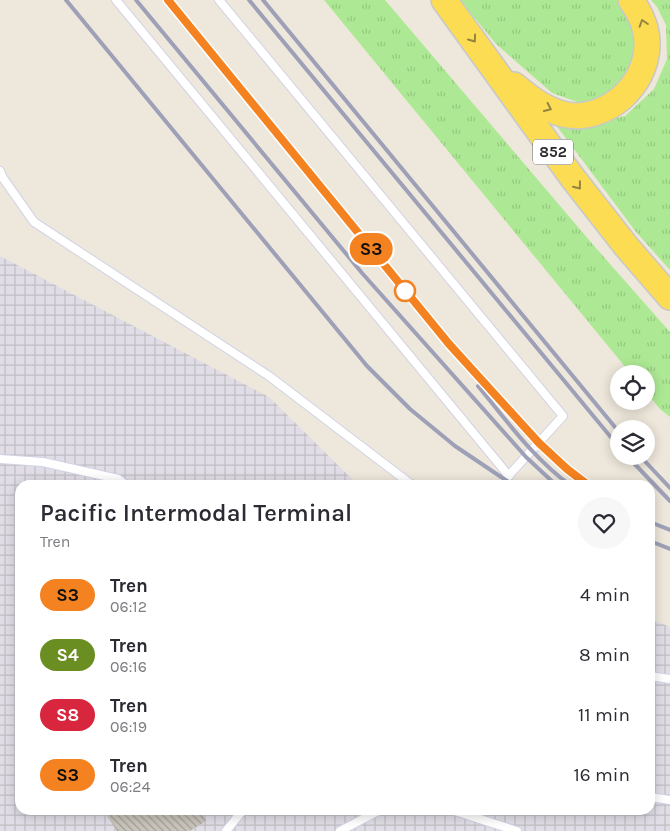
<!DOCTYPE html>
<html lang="es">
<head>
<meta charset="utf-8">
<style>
	body { margin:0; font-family:Karla,sans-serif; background:#f7f7f7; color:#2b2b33; height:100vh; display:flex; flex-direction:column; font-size:19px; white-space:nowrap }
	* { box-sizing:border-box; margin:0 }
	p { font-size:16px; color:#7c7c81 }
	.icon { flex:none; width:28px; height:28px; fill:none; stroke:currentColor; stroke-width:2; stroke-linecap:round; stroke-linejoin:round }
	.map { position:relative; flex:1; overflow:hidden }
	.details { position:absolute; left:15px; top:480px; width:640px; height:335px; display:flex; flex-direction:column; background:#fff; border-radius:15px; box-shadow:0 2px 12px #0003 }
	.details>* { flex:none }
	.badge { padding:0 10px; border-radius:16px; font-size:18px; line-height:32px }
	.tools { position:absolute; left:610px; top:365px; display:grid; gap:10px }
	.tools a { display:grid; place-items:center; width:45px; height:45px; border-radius:50%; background:#fff; box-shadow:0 2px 12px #0003; font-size:25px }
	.map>.badge { position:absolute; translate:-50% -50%; box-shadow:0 0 0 2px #fff }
	.round { display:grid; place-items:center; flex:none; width:52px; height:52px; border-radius:26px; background:#f7f7f7 }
	.head { display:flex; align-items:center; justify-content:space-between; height:85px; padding:0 25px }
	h1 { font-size:24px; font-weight:600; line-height:38px }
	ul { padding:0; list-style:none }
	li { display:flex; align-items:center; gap:15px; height:60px; padding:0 25px }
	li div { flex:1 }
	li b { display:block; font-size:19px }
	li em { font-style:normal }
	li .badge { min-width:55px; font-weight:700; text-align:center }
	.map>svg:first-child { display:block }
	.industrial { fill:url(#industrial-grid) }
	.grass { fill:url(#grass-tufts) }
	.building { fill:url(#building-back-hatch) }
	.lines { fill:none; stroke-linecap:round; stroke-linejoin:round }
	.service-casing { stroke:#d1d3e5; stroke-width:10 }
	.primary-casing { stroke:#c8c8c8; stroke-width:28 }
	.service { stroke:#fff; stroke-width:8 }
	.primary { stroke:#fcdc53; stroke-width:25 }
	.rail { stroke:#9ea0b7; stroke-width:4 }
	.oneway { stroke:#94843f }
	.line-casing { stroke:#fff; stroke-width:11 }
	.line { stroke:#f58220; stroke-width:8 }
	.stop-dot { fill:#fff; stroke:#f58220; stroke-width:2.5 }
	.labels { text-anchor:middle; stroke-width:5; stroke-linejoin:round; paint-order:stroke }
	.shield { fill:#fff; stroke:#6b6b6b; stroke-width:1 }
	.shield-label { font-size:15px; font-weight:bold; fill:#2b2b2b }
</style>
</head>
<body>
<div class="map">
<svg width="670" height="831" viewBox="0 0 670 831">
	<defs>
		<pattern id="industrial-grid" width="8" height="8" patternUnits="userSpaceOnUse" patternTransform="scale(1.25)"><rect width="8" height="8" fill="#e0dde6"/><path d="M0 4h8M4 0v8" fill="none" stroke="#c0bec5"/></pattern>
		<pattern id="grass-tufts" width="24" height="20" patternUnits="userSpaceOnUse" patternTransform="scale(1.25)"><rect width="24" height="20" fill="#ade994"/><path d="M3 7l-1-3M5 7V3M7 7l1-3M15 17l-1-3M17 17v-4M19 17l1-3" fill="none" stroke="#95c880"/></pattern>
		<pattern id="building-back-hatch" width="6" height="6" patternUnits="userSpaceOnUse" patternTransform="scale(1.25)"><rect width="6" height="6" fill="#c9c4bb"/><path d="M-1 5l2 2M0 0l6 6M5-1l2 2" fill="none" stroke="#a39f98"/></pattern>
	</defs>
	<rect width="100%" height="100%" fill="#eee7db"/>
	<!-- industrial -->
	<polygon class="industrial" points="0,256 269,397 358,485 20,485 20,810 650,810 650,619 670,627 670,831 0,831"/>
	<!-- grass -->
	<g class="grass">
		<polygon points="324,0 385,0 595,247 670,332 670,417 660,409 646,392 646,374 631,374"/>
		<polygon points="460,0 624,0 641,54 626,80 608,96 583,104 552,93 496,44"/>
		<polygon points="651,0 670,0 670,270 636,232 550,117 584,125 625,116 654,89 667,59 666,25 657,7"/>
	</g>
	<!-- building -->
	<polygon class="building" points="103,810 200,810 206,821 190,831 117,831"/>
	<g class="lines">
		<!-- service casing -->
		<g class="service-casing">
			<g id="service">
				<polyline points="116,0 509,476"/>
				<polyline points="219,0 563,416 500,485"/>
				<polyline points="0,171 3,178 34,222 269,376 412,485"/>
				<polyline points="0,459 43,462 118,479 126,485"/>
				<polyline points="650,676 670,679"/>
				<polyline points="650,797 670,800"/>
				<polyline points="452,810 517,831"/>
				<polyline points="226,831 243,810"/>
				<polyline points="340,831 380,810"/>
			</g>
		</g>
		<!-- primary casing -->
		<g class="primary-casing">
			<g id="primary">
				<polyline points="444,0 572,177 626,246 670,297"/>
				<path d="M514,85C530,98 546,111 567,115C607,121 646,86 647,46C648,29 641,14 631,0"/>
			</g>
		</g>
		<!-- service -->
		<use href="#service" class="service"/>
		<!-- primary -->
		<use href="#primary" class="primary"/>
		<!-- rail -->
		<g class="rail">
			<polyline points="66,0 367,366 410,409 455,446 513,485"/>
			<polyline points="136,0 362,273 526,457 556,485"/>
			<polyline points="168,0 449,344 539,443 567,469 588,485"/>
			<polyline points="249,0 619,447"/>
			<polyline points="263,0 619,432"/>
			<path d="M478,386C506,420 534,459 570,485"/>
			<polyline points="627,456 670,501"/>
			<polyline points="640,456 670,488"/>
			<polyline points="650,522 670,530"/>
			<polyline points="650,541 670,549"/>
		</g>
	</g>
	<!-- one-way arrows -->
	<defs><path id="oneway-chevron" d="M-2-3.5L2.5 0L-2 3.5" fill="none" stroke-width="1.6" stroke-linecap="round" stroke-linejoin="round" transform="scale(1.25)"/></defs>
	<g class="oneway">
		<use href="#oneway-chevron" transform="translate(643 23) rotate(-108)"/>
		<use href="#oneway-chevron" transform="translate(473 39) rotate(54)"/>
		<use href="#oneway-chevron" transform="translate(548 108) rotate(25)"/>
		<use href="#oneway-chevron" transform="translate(578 186) rotate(52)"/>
	</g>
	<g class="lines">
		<!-- line casing -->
		<g class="line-casing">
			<polyline id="line" points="168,0 449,344 539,443 567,469 588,485"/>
		</g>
		<!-- line -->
		<use href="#line" class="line"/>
	</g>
	<!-- markers -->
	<circle class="stop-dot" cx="405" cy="291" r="10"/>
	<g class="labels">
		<!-- shield labels -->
		<rect class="shield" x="533" y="139.5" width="40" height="25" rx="4"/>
		<g class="shield-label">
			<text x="553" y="157">852</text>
		</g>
	</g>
</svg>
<div class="tools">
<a><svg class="icon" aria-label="locate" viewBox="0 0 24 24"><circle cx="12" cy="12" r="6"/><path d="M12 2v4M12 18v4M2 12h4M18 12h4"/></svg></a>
<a><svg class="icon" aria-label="layers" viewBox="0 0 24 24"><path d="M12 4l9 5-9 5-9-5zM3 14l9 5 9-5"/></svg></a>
</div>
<b class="badge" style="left:371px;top:249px;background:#f58220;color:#111">S3</b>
<section class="details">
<div class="head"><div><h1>Pacific Intermodal Terminal</h1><p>Tren</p></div><a class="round"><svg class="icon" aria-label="heart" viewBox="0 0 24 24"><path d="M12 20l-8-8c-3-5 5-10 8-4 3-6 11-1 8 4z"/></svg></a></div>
<ul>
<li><span class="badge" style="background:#f58220;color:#111">S3</span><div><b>Tren</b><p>06:12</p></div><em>4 min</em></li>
<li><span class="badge" style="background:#6b8e23;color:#fff">S4</span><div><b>Tren</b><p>06:16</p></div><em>8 min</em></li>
<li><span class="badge" style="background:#d7263d;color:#fff">S8</span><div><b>Tren</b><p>06:19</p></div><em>11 min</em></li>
<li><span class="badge" style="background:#f58220;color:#111">S3</span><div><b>Tren</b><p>06:24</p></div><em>16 min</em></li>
</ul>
</section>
</div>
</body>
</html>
